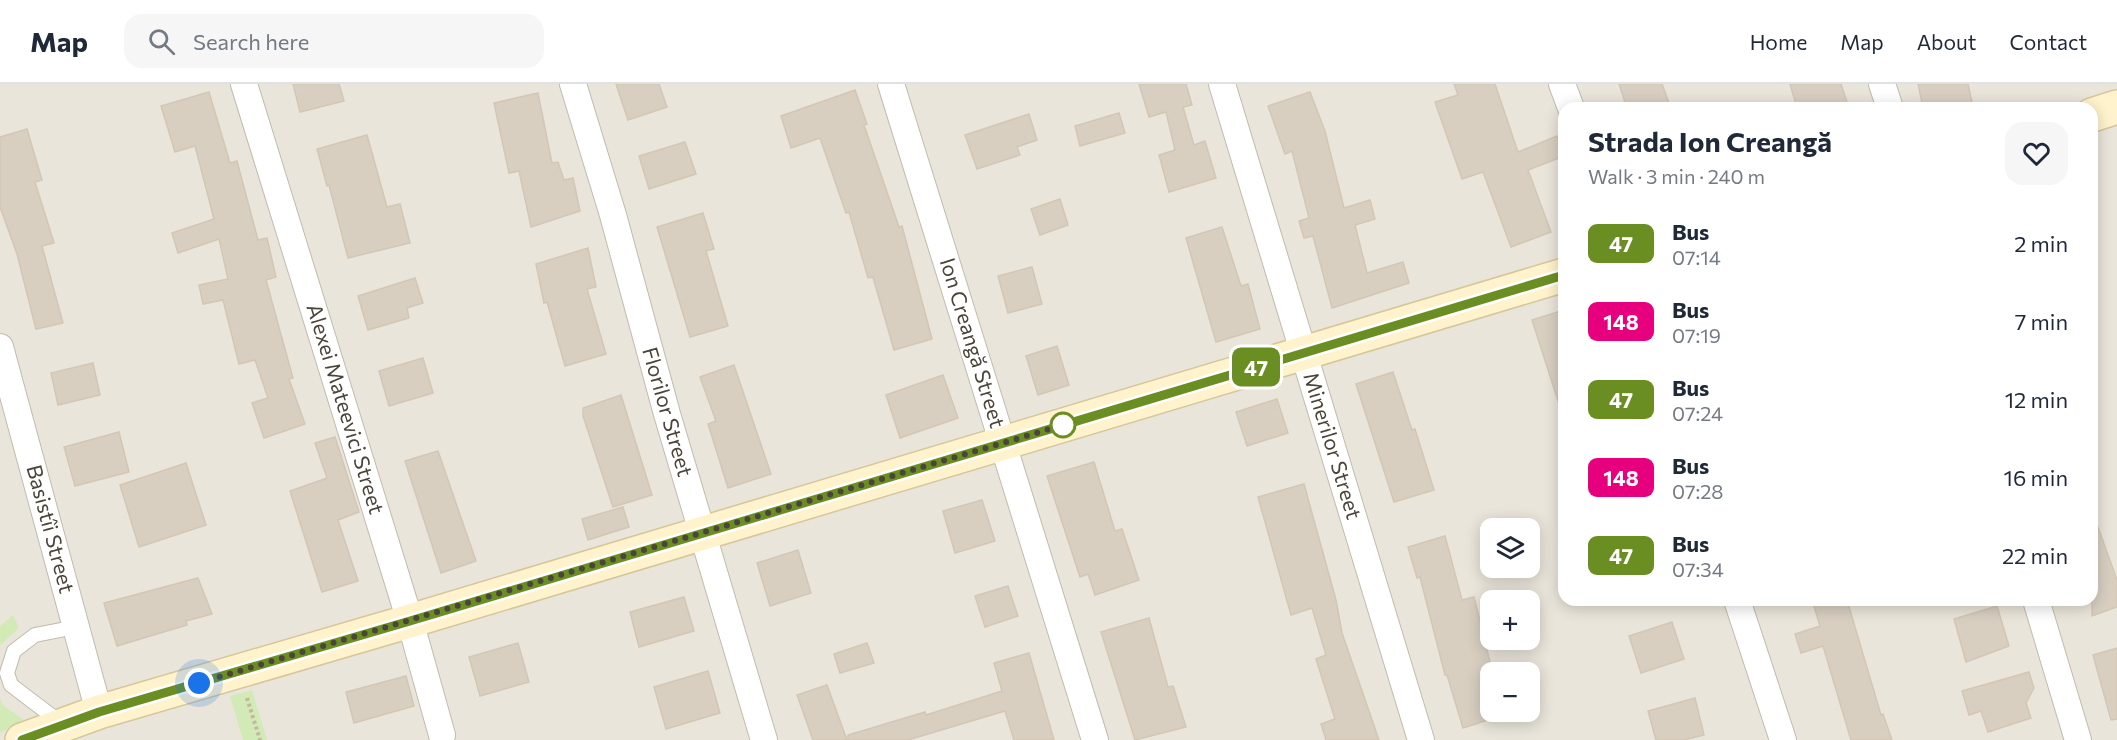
<!DOCTYPE html>
<html lang="en">
<head>
<meta charset="utf-8">
<style>
	body { margin:0; font-family:Commissioner,sans-serif; background:#f6f6f7; color:#1f2937; height:100vh; display:flex; flex-direction:column; font-size:22px; white-space:nowrap }
	* { box-sizing:border-box; margin:0 }
	p { font-size:20px; color:#747a83 }
	.icon { flex:none; width:33px; height:33px; fill:none; stroke:currentColor; stroke-width:2; stroke-linecap:round; stroke-linejoin:round }
	.map { position:relative; flex:1; overflow:hidden }
	.sheet { position:absolute; left:1558px; top:18px; width:540px; height:504px; display:flex; flex-direction:column; background:#fff; border-radius:18px; box-shadow:0 3px 15px #0003 }
	.sheet>* { flex:none }
	.badge { padding:0 12px; border-radius:9px; font-size:21px; line-height:39px }
	.fabs { position:absolute; left:1480px; top:434px; display:grid; gap:12px }
	.fabs a { display:grid; place-items:center; width:60px; height:60px; border-radius:12px; background:#fff; box-shadow:0 3px 15px #0003; font-size:30px }
	.you { position:absolute; width:30px; height:30px; margin:-15px; border:4px solid #fff; border-radius:50%; background:#1a73e8; box-shadow:0 0 0 9px #1a73e833 }
	.map>.badge { position:absolute; translate:-50% -50%; box-shadow:0 0 0 3px #fff }
	.round { display:grid; place-items:center; flex:none; width:63px; height:63px; border-radius:18px; background:#f6f6f7 }
	.headline { display:flex; align-items:center; justify-content:space-between; height:102px; padding:0 30px }
	h1 { font-size:28px; font-weight:700; line-height:45px }
	ul { padding:0; list-style:none }
	li { display:flex; align-items:center; gap:18px; height:78px; padding:0 30px }
	li div { flex:1 }
	li b { display:block; font-size:22px }
	li em { font-style:normal }
	li .badge { min-width:66px; font-weight:700; text-align:center }
	header { display:flex; align-items:center; gap:36px; box-sizing:border-box; height:84px; padding:0 30px; background:#fff; border-bottom:2px solid #e0e1e3 }
	header strong { font-size:28px }
	nav { display:flex; gap:33px; margin-inline-start:auto; font-size:21px }
	.search { width:420px; height:54px; background:#f6f6f7; display:flex; align-items:center; gap:15px; box-sizing:border-box; padding:0 21px; border-radius:18px; color:#747a83; font-size:22px }
	.map>svg:first-child { display:block }
	.residential { fill:#eae5da; fill-rule:evenodd }
	.green { fill:#d2eab5 }
	.building { fill:#d8cfc1; stroke:#d3c7b4; stroke-width:1.5 }
	.lines { fill:none; stroke-linecap:round; stroke-linejoin:round }
	.lane-casing { stroke:#c2bbae; stroke-width:16 }
	.street-casing { stroke:#c2bbae; stroke-width:28 }
	.secondary-casing { stroke:#d6c79b; stroke-width:36 }
	.path { stroke:#c4b79f; stroke-width:4; stroke-dasharray:3 3; stroke-linecap:butt }
	.lane { stroke:#fff; stroke-width:14 }
	.street { stroke:#fff; stroke-width:26 }
	.secondary { stroke:#fff3cd; stroke-width:33 }
	.line-casing { stroke:#fff; stroke-width:14 }
	.line { stroke:#6b8e23; stroke-width:9 }
	.walk { stroke:#4b4439; stroke-width:6; stroke-dasharray:0 10.8 }
	.stop-dot { fill:#fff; stroke:#6b8e23; stroke-width:3 }
	.labels { text-anchor:middle; stroke-width:4.5; stroke-linejoin:round; paint-order:stroke }
	.street-label { font-size:21px; fill:#4b4439; stroke:#fff }
</style>
</head>
<body>
<header>
<strong>Map</strong>
<div class="search"><svg class="icon" aria-label="search" viewBox="0 0 24 24"><circle cx="10" cy="10" r="6"/><path d="M15 15l6 6"/></svg>Search here</div>
<nav><a>Home</a><a>Map</a><a>About</a><a>Contact</a></nav>
</header>
<div class="map">
<svg width="2117" height="656" viewBox="0 0 2117 656">
	<rect width="100%" height="100%" fill="#f6f3ec"/>
	<!-- residential -->
	<path class="residential" d="M0,0H2117V656H0ZM1564,24H2092V516H1564ZM1491,444H1530V483H1491ZM1491,516H1530V555H1491ZM1491,588H1530V627H1491Z"/>
	<!-- green -->
	<g class="green">
		<polygon points="13,531 19,544 0,561 0,542"/>
		<polygon points="252,606 267,656 243,656 230,612"/>
		<polygon points="0,615 4,622 24,636 0,649"/>
	</g>
	<!-- building -->
	<g class="building">
		<polygon points="293,0 339,0 344,17 300,28"/>
		<polygon points="616,0 659,0 667,23 628,36"/>
		<polygon points="1139,0 1186,0 1192,21 1183,23 1194,61 1205,57 1216,94 1169,108 1159,71 1175,66 1166,28 1149,33"/>
		<polygon points="1454,0 1495,0 1518,68 1557,52 1564,72 1528,86 1551,148 1511,163 1483,88 1462,95 1435,18 1458,11"/>
		<polygon points="1619,0 1662,0 1669,19 1655,24 1627,24"/>
		<polygon points="1790,0 1841,0 1849,24 1797,24"/>
		<polygon points="1918,0 1968,0 1972,18 1942,24 1923,24"/>
		<polygon points="855,6 867,40 864,41 899,143 902,142 932,255 894,266 873,193 868,194 849,128 846,129 820,54 791,64 781,32"/>
		<polygon points="209,8 230,79 237,77 258,156 267,154 276,193 266,196 293,294 289,295 305,340 264,354 252,319 268,314 255,276 239,280 223,216 203,220 199,201 228,195 219,155 178,169 172,149 214,135 195,62 175,68 161,22"/>
		<polygon points="1310,8 1325,47 1344,124 1370,116 1375,135 1355,141 1367,189 1403,178 1409,199 1332,224 1313,152 1304,154 1299,137 1309,134 1292,67 1285,70 1268,22"/>
		<polygon points="538,9 552,79 558,78 564,96 573,94 580,127 531,143 519,87 509,89 494,19"/>
		<polygon points="1119,29 1125,49 1080,62 1075,42"/>
		<polygon points="1029,30 1037,56 1017,63 1020,71 977,85 965,51"/>
		<polygon points="27,45 42,96 35,98 54,159 42,162 63,239 36,245 17,170 0,123 0,53"/>
		<polygon points="367,51 387,123 400,120 410,159 348,174 329,101 327,102 317,65"/>
		<polygon points="685,58 696,90 649,105 639,72"/>
		<polygon points="1060,115 1068,141 1040,151 1031,125"/>
		<polygon points="703,129 714,165 706,167 728,242 690,253 657,143"/>
		<polygon points="1222,143 1241,202 1248,200 1260,245 1216,258 1186,154"/>
		<polygon points="588,164 596,203 587,205 606,270 565,282 547,218 544,219 536,180"/>
		<polygon points="1032,183 1042,220 1008,229 998,192"/>
		<polygon points="415,194 423,219 407,224 409,234 368,246 358,212"/>
		<polygon points="1564,226 1564,322 1560,323 1532,236"/>
		<polygon points="1057,262 1069,301 1038,311 1026,272"/>
		<polygon points="423,274 433,309 389,322 379,287"/>
		<polygon points="93,279 100,311 58,321 51,289"/>
		<polygon points="734,281 771,390 728,404 708,340 716,337 700,293"/>
		<polygon points="1393,288 1412,346 1415,345 1434,406 1394,418 1356,300"/>
		<polygon points="943,291 958,334 900,354 886,311"/>
		<polygon points="621,311 652,411 613,423 583,332 583,324"/>
		<polygon points="1277,315 1288,349 1247,362 1236,328"/>
		<polygon points="119,348 129,388 75,402 64,363"/>
		<polygon points="335,353 359,428 338,436 358,497 322,508 290,407 327,394 315,359"/>
		<polygon points="438,367 476,477 441,489 405,377"/>
		<polygon points="1094,378 1115,447 1122,445 1139,496 1095,511 1088,490 1080,493 1047,392"/>
		<polygon points="186,379 206,441 139,463 120,401"/>
		<polygon points="1304,400 1336,516 1342,549 1379,656 1326,656 1321,640 1335,635 1316,575 1326,571 1312,524 1291,531 1258,413"/>
		<polygon points="982,416 995,457 955,469 943,427"/>
		<polygon points="623,423 629,443 588,456 582,435"/>
		<polygon points="2095,435 2117,496 2117,523 2092,532 2092,436"/>
		<polygon points="1445,452 1462,516 1474,513 1491,582 1491,635 1463,644 1447,591 1445,591 1420,493 1417,494 1408,463"/>
		<polygon points="798,466 811,509 770,522 757,479"/>
		<polygon points="198,494 212,530 186,537 187,541 117,562 104,519"/>
		<polygon points="1008,502 1018,532 985,543 975,512"/>
		<polygon points="684,513 694,547 639,563 630,528"/>
		<polygon points="1812,516 1847,516 1881,631 1883,630 1892,656 1851,656 1823,562 1801,569 1795,550 1820,542"/>
		<polygon points="1997,522 2009,562 1966,578 1954,535"/>
		<polygon points="1149,534 1168,603 1173,602 1186,643 1135,656 1101,548"/>
		<polygon points="1672,538 1684,575 1641,589 1629,552"/>
		<polygon points="518,559 529,598 480,612 469,573"/>
		<polygon points="867,559 874,579 840,589 834,570"/>
		<polygon points="2117,564 2117,635 2111,636 2093,571"/>
		<polygon points="1029,569 1054,656 1014,656 1005,627 908,656 848,656 848,651 925,628 926,631 1002,607 994,579"/>
		<polygon points="708,587 720,629 666,645 654,603"/>
		<polygon points="2029,588 2034,604 2026,619 2031,634 1988,648 1981,627 1969,631 1962,607"/>
		<polygon points="406,592 414,622 354,639 346,608"/>
		<polygon points="827,601 847,656 813,656 797,611"/>
		<polygon points="1695,614 1704,651 1684,656 1656,656 1648,627"/>
	</g>
	<g class="lines">
		<!-- lane casing -->
		<g class="lane-casing">
			<polyline id="lane" points="61,639 11,601 7,589 14,567 35,551 76,543"/>
		</g>
		<!-- street casing -->
		<g class="street-casing">
			<g id="street">
				<polyline points="244,0 410,537 442,651"/>
				<polyline points="573,0 613,131 667,330 764,656"/>
				<polyline points="891,0 1095,656"/>
				<polyline points="1222,0 1421,656"/>
				<polyline points="1562,0 1571,24"/>
				<polyline points="1882,0 1890,24"/>
				<polyline points="0,263 99,628"/>
				<polyline points="1737,516 1783,656"/>
				<polyline points="2036,516 2078,656"/>
			</g>
		</g>
		<!-- secondary casing -->
		<g class="secondary-casing">
			<g id="secondary">
				<polyline points="2092,31 2117,23"/>
				<polyline points="22,656 99,628 410,537 1564,191"/>
			</g>
		</g>
		<!-- path -->
		<polyline class="path" points="247,614 260,656"/>
		<!-- lane -->
		<use href="#lane" class="lane"/>
		<!-- street -->
		<use href="#street" class="street"/>
		<!-- secondary -->
		<use href="#secondary" class="secondary"/>
	</g>
	<g class="lines">
		<!-- line casing -->
		<g class="line-casing">
			<polyline id="line" points="22,656 99,628 410,537 1564,191"/>
		</g>
		<!-- line -->
		<use href="#line" class="line"/>
		<!-- walk -->
		<polyline class="walk" points="199,599 1063,341"/>
	</g>
	<!-- markers -->
	<circle class="stop-dot" cx="1063" cy="341" r="12"/>
	<g class="labels">
		<!-- street labels -->
		<g class="street-label">
			<text transform="translate(972 259) rotate(73)" y="7">Ion Creangă Street</text>
			<text transform="translate(345 325) rotate(73)" y="7">Alexei Mateevici Street</text>
			<text transform="translate(667 328) rotate(74)" y="7">Florilor Street</text>
			<text transform="translate(1332 362) rotate(73)" y="7">Minerilor Street</text>
			<text transform="translate(50 445) rotate(75)" y="7">Basistîi Street</text>
		</g>
	</g>
</svg>
<div class="fabs">
<a><svg class="icon" aria-label="layers" viewBox="0 0 24 24"><path d="M12 4l9 5-9 5-9-5zM3 14l9 5 9-5"/></svg></a>
<a>+</a>
<a>−</a>
</div>
<div class="you" style="left:199px;top:599px"></div>
<b class="badge" style="left:1256px;top:283px;background:#6b8e23;color:#fff">47</b>
<section class="sheet">
<div class="headline"><div><h1>Strada Ion Creangă</h1><p>Walk · 3 min · 240 m</p></div><a class="round"><svg class="icon" aria-label="heart" viewBox="0 0 24 24"><path d="M12 20l-8-8c-3-5 5-10 8-4 3-6 11-1 8 4z"/></svg></a></div>
<ul>
<li><span class="badge" style="background:#6b8e23;color:#fff">47</span><div><b>Bus</b><p>07:14</p></div><em>2 min</em></li>
<li><span class="badge" style="background:#e6007e;color:#fff">148</span><div><b>Bus</b><p>07:19</p></div><em>7 min</em></li>
<li><span class="badge" style="background:#6b8e23;color:#fff">47</span><div><b>Bus</b><p>07:24</p></div><em>12 min</em></li>
<li><span class="badge" style="background:#e6007e;color:#fff">148</span><div><b>Bus</b><p>07:28</p></div><em>16 min</em></li>
<li><span class="badge" style="background:#6b8e23;color:#fff">47</span><div><b>Bus</b><p>07:34</p></div><em>22 min</em></li>
</ul>
</section>
</div>
</body>
</html>
